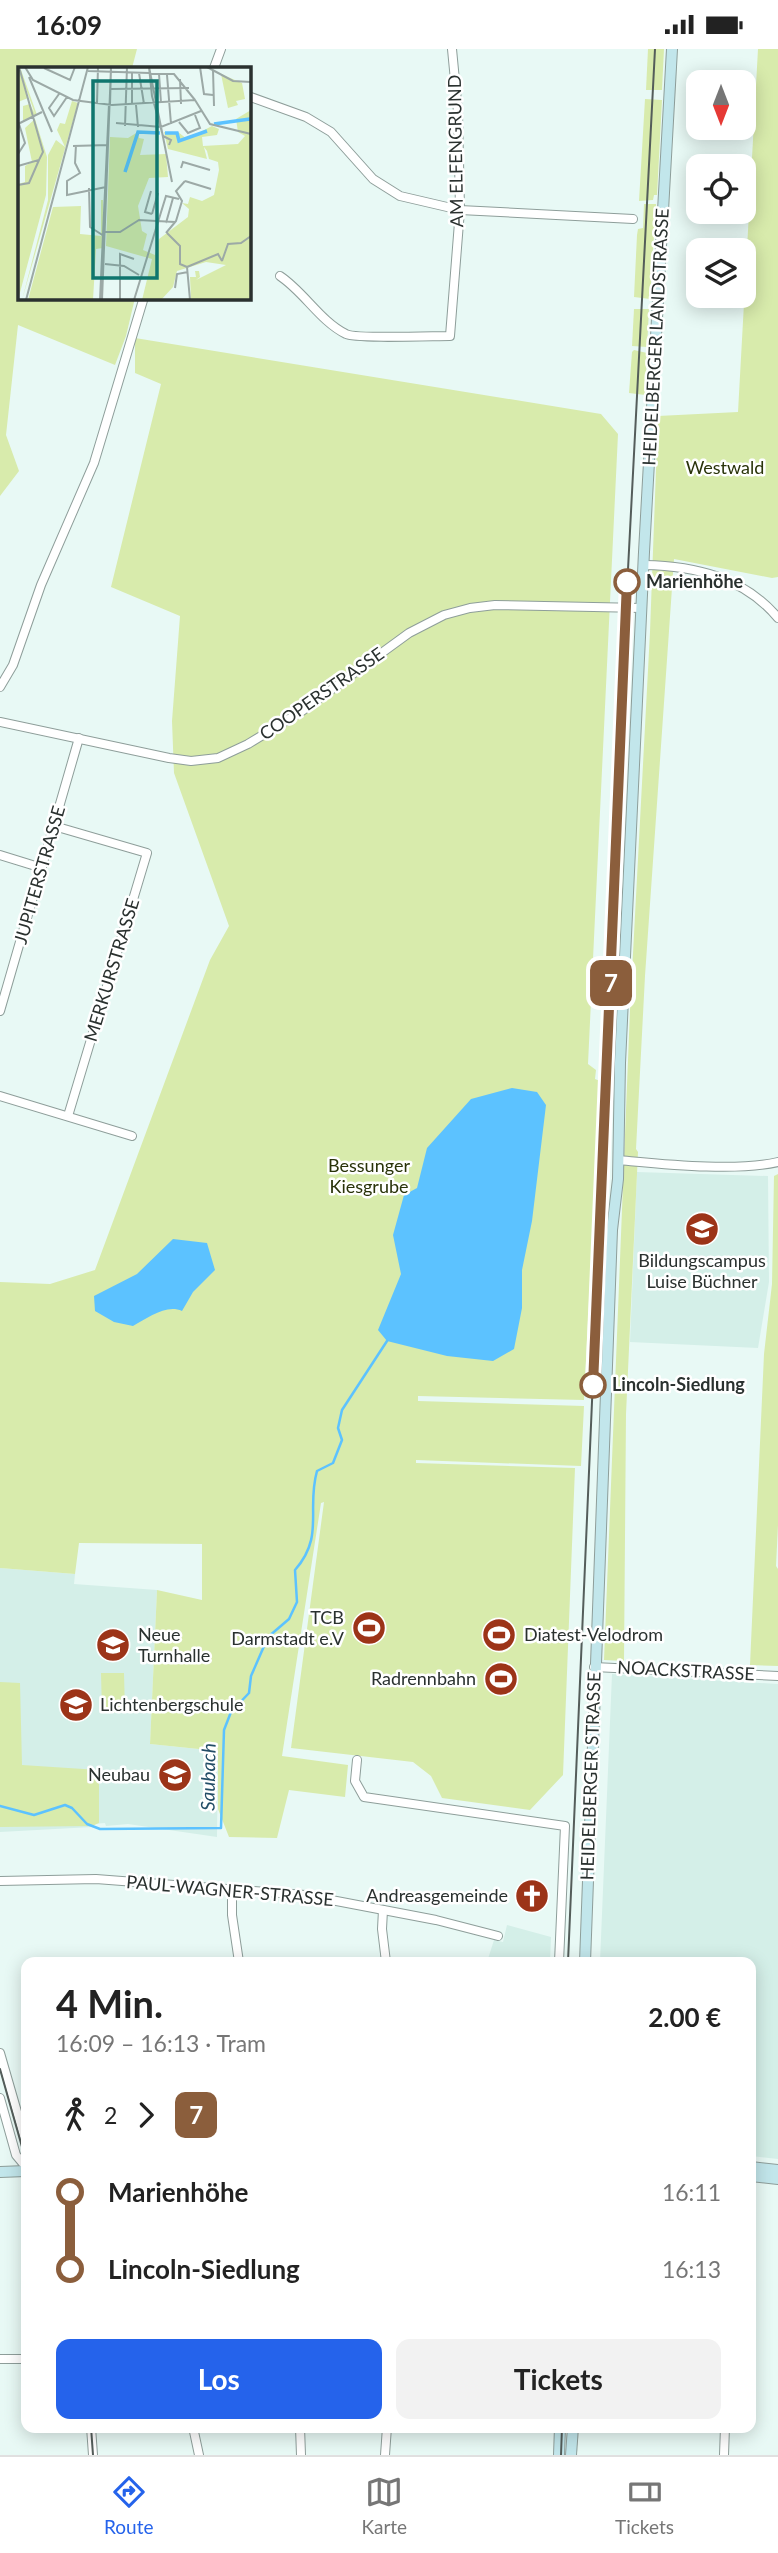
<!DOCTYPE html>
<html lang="de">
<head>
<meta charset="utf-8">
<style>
	body { margin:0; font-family:Lato,sans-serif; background:#f2f2f2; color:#222; height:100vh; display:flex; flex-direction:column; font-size:26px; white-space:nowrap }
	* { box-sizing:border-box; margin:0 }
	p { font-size:23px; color:#767676 }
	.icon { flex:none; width:38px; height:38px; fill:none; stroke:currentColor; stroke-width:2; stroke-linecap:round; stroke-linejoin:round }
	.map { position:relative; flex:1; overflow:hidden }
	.drawer { position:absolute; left:21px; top:1908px; width:735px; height:476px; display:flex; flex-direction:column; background:#fff; border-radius:14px; box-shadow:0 4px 18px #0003 }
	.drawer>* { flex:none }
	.badge { padding:0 14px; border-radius:10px; font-size:24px; line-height:46px }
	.needle { width:46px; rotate:180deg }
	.buttons { position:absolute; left:686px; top:21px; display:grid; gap:14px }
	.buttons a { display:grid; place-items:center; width:70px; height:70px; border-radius:14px; background:#fff; box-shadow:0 4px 18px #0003; font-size:35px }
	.map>.badge { position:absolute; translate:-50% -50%; box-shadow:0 0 0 4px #fff }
	.legs { display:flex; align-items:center; gap:10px; height:77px; padding:0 35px; font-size:23px }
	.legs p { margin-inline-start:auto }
	.head { display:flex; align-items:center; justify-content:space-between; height:119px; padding:0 35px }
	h1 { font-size:38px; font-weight:700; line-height:52px }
	.button { display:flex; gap:14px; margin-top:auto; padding:14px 35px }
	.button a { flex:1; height:80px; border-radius:14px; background:#2563eb; color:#fff; font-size:28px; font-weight:700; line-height:80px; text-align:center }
	.button a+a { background:#f2f2f2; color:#222 }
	ul { padding:0 35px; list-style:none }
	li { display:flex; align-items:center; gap:24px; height:77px; font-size:26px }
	li i { display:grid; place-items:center; width:10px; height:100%; margin:0 9px; background:currentColor }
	li i::after { content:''; width:18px; height:18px; margin:-9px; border:5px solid; border-radius:50%; background:#fff }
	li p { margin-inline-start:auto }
	li:first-child i { background:linear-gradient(#0000 50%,currentColor 0) }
	li:last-child i { background:linear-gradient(currentColor 50%,#0000 0) }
	.status { display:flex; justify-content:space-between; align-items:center; height:49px; padding:0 35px; background:#fff; direction:ltr }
	.status svg { height:19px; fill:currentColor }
	.menu { display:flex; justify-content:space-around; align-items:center; height:98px; border-top:2px solid #e0e0e0; background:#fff; font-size:19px; color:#767676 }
	.menu a { display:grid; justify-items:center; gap:4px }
	.menu .on { color:#2563eb }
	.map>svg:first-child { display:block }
	.built { fill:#d4efe8 }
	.green { fill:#d8ebac }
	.water { fill:#5cc2ff }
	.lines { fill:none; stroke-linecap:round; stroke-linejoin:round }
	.stream { stroke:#5cc2ff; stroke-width:2.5 }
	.street-casing { stroke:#8e9e9a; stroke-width:10 }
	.secondary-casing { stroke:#8e9e9a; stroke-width:12 }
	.street { stroke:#fff; stroke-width:8 }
	.secondary { stroke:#c2e6eb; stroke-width:10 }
	.tram { stroke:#545d5a; stroke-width:2 }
	.line-1-casing { stroke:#fff; stroke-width:16 }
	.line-1 { stroke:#8b5e3c; stroke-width:10 }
	.stop-1-dot { fill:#fff; stroke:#8b5e3c; stroke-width:3.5 }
	.labels { text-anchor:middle; stroke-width:5; stroke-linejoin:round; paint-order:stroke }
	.street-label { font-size:18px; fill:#2a312f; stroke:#fff }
	.park-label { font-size:18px; fill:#293309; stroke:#fff }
	.stop-label { font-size:18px; font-weight:bold; fill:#2a312f; stroke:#fff; text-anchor:start }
	.poi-label { font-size:18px; fill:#2a312f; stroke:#fff; text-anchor:end }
	.water-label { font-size:19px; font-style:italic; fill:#234e67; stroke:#fff }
	.inset-river { fill:none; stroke:#5cc2ff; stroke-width:3.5 }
	.inset-road { fill:none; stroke:#9ca9a6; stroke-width:2 }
	.view { fill:#0f766e; fill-opacity:0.15; stroke:#0f766e; stroke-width:3.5 }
	.inset-edge { fill:none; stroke:#2a312f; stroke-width:3.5 }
</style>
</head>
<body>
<div class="status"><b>16:09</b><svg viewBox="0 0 49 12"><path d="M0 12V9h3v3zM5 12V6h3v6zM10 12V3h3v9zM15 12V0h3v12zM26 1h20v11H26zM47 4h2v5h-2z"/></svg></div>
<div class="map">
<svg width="778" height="2406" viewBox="0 0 778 2406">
	<rect width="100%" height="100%" fill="#e8f9f5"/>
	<!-- built -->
	<g class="built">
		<polygon points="637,1123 768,1127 769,1233 758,1299 630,1293"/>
		<polygon points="0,1519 75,1525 74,1535 157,1541 150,1695 218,1702 217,1788 128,1775 106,1777 105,1774 92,1775 92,1778 0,1783"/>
		<polygon points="612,1625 778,1635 778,2110 751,2107 751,1913 600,1913"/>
		<polygon points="507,1876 551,1888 550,1913 487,1913 494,1891 503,1893"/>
	</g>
	<!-- green -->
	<g class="green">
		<polygon points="0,0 137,0 132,19 19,19 19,248 135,249 126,287 115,316 18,276 6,386 19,422 0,447"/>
		<polygon points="648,0 664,0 662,41 646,41"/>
		<polygon points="758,0 778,0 778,528 772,529 674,510 645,927 636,1100 638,1103 626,1365 624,1612 604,1611 630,961 650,583 658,367 738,363"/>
		<polygon points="645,50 662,51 657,146 654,146 653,151 639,152"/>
		<polygon points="644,155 656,155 650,250 634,248 637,186 638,180 643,179"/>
		<polygon points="634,260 649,260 647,298 632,297"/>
		<polygon points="135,289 601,365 618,385 588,1015 596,1021 595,1030 600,1032 584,1351 418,1347 418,1352 584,1357 581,1417 416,1411 416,1414 575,1419 563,1726 530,1761 442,1749 431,1727 413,1713 291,1699 324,1453 321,1454 282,1707 348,1716 345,1748 289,1741 277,1789 229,1788 218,1760 218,1702 150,1695 157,1541 202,1551 202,1495 79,1494 75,1525 0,1519 0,1233 50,1235 95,1221 210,911 229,877 174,724 172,672 180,567 111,538 161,335 135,324"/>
		<polygon points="634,301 647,304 645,346 629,344 632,303"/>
		<polygon points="778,1125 778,1476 776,1517 778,1520 778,1617 750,1616 764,1305 772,1235 774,1127"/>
		<polygon points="101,1624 124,1624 125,1663 102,1664"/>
		<polygon points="0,1633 20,1634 22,1716 99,1721 99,1774 92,1777 0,1778"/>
	</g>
	<!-- water -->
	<g class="water">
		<polygon points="512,1039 537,1043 546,1056 532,1172 522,1221 522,1259 514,1300 493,1312 447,1307 387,1292 378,1281 401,1225 393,1186 404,1146 417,1139 427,1099 471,1050"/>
		<path d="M173,1190L207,1194L215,1221L193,1243L182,1262C166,1255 148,1269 133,1277L114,1273L95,1262L94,1247L137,1225Z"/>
	</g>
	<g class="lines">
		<!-- stream -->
		<path class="stream" d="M0,1757L34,1766L65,1756L72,1759L87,1775L100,1780L221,1779L224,1681L231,1663L249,1644L251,1627L268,1588L289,1570L297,1553L295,1521C325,1487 306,1460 317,1422L333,1414L342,1391L338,1379L342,1361L387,1292"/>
		<!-- street casing -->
		<g class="street-casing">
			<g id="street">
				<polyline points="214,19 221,0"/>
				<polyline points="248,47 306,68 331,83 373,130 400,147 460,161 633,170"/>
				<path d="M280,227C304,243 320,272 346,285C355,290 433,287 450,287L460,161L458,63L452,0"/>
				<path d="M644,516C695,517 744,528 778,569"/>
				<polyline points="0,638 13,616 41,536 94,414 144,248"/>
				<polyline points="0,673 169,709 191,712 218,709 248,695 302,662 409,584 444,566 470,559 495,556 642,559"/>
				<polyline points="54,777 147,804 68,1067"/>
				<polyline points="0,806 42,819"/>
				<polyline points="0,962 79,689"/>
				<polyline points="0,1047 132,1087"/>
				<path d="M618,1111C663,1115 735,1123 778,1113"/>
				<polyline points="594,1618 778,1627"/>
				<polyline points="357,1711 355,1732 364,1748 565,1777 559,1913"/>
				<polyline points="0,1832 96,1830 305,1846 436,1871 498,1887"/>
				<polyline points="232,1840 232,1866 239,1913"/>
				<polyline points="383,1861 382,1880 386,1913"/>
				<polyline points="0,2004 26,2094"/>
				<polyline points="0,2049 16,2106 26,2118"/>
				<polyline points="0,2310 26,2310"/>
				<polyline points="91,2378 93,2406"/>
				<polyline points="193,2378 199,2406"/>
				<polyline points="300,2378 301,2406"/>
				<polyline points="385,2406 387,2378"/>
				<polyline points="724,2406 725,2378"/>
			</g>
		</g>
		<!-- secondary casing -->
		<g class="secondary-casing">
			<g id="secondary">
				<polyline points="585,1913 612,1181 618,1130 620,1014 644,503 672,0"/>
				<polyline points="751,2118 778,2121"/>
				<polyline points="0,2123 26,2122"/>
				<polyline points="751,2127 778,2130"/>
				<polyline points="559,2406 560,2378"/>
				<polyline points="571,2406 573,2378"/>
			</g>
		</g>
		<!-- street -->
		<use href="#street" class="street"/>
		<!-- secondary -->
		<use href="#secondary" class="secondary"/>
		<!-- tram -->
		<g class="tram">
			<polyline points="568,1913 626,559 655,0"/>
			<polyline points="0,2020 26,2112"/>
			<polyline points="91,2378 93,2406"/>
			<polyline points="561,2406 562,2378"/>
		</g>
	</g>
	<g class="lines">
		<!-- line-1 casing -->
		<g class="line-1-casing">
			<polyline id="line-1" points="593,1336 627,533"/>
		</g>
		<!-- line-1 -->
		<use href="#line-1" class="line-1"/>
	</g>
	<!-- icons -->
	<defs>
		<g id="school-disc" transform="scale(1.75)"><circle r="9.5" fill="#9c3418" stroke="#fff"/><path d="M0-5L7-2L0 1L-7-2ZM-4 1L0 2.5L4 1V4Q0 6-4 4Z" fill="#fff"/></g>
		<g id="stadium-disc" transform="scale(1.75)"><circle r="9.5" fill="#9c3418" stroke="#fff"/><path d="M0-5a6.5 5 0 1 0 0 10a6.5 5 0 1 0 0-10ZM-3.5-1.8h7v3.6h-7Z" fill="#fff"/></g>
		<g id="church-disc" transform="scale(1.75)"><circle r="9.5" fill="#9c3418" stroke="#fff"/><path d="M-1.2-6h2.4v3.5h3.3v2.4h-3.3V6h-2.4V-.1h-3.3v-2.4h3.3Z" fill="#fff"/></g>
	</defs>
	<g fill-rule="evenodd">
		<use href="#school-disc" x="702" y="1180"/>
		<use href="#stadium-disc" x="369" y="1579"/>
		<use href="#stadium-disc" x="499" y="1586"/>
		<use href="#school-disc" x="113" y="1596"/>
		<use href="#stadium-disc" x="501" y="1630"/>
		<use href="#school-disc" x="76" y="1656"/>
		<use href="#school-disc" x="175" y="1726"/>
		<use href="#church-disc" x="532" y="1847"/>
	</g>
	<!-- markers -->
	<g class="stop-1-dot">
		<circle cx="627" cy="533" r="12"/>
		<circle cx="593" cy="1336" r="12"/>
	</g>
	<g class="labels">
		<!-- street labels -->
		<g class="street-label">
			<text transform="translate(456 102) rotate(-91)" y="6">AM ELFENGRUND</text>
			<text transform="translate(656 288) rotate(-87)" y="6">HEIDELBERGER LANDSTRASSE</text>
			<text transform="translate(322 645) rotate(-35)" y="6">COOPERSTRASSE</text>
			<text transform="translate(40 826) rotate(-74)" y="6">JUPITERSTRASSE</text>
			<text transform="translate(112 921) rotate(-73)" y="6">MERKURSTRASSE</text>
			<text transform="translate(686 1622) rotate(3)" y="6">NOACKSTRASSE</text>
			<text transform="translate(591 1727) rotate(-88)" y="6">HEIDELBERGER STRASSE</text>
			<text transform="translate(230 1842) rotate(5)" y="6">PAUL-WAGNER-STRASSE</text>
		</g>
		<!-- park labels -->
		<g class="park-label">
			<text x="725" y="425">Westwald</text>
			<text x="369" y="1123">Bessunger<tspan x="369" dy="21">Kiesgrube</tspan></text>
		</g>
		<!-- stop labels -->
		<g class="stop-label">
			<text x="646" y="539">Marienhöhe</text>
			<text x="612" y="1342">Lincoln-Siedlung</text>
		</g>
		<!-- poi labels -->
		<g class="poi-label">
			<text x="702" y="1218" text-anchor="middle">Bildungscampus<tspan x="702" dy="21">Luise Büchner</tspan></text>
			<text x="344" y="1575">TCB<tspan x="344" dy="21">Darmstadt e.V</tspan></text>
			<text x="138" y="1592" text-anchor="start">Neue<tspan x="138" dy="21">Turnhalle</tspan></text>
			<text x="524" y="1592" text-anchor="start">Diatest-Velodrom</text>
			<text x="476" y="1636">Radrennbahn</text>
			<text x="100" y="1662" text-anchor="start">Lichtenbergschule</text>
			<text x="150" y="1732">Neubau</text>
			<text x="508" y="1853">Andreasgemeinde</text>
		</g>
		<!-- water labels -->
		<g class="water-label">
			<text transform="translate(208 1728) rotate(-89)" y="7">Saubach</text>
		</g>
	</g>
	<!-- overview -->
	<g transform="translate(18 18)">
		<rect width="233" height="233" fill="#e8f9f5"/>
		<path d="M0,0H2L19,48L5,55V39L12,37L17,47L2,5L10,31L0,35ZM203,7L224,16L227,32L218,34L220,38L210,41ZM54,34L60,36L4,233L30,133V88L38,73L47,80L39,63L42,56L47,57ZM233,43V233H162L173,231L172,210H178L177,204H181L182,210L178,213L208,198L188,195L159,204L155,220L143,233H124L134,192L88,179L92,70L110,71L120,65L121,71L126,72L122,88L148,87L150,110L131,111L120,139L124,164L129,167L125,183L137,188L141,172L170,150L171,142L164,136L170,137L172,130L184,134L196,128L201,103L200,95L191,92L189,84L186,80L189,92L150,82L146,65H160L169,72L194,59L201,62L199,68L184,70L185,79L220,77L227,69L220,65L218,52ZM17,52L29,90L28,128L0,233V117L7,115V99L14,95L7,61ZM83,133H85V181L78,182L75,233H10L35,140L63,139L62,167L83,169Z" fill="#d8ebac"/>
		<path class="inset-river" d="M196,57L232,52M147,66H159L161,74L189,64M107,105L120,65L142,66"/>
		<path class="inset-road" d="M7,0L15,13L55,33L94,38L177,33L192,57L233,67M131,0L143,60M131,0L134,29L145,69L153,73L151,78M182,0L186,27L195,28M189,0L215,14L233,15M26,1L52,13L57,0M195,3L196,39M70,4L131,6M114,6V38M121,6L126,37M131,7H156L177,33M141,7L143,36M149,8L153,57M11,10L34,65M162,12L163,37M92,22L171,21M41,27L31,41L36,49L49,30M79,36L80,0M92,38L93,0M118,38L120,60M161,55L170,66L177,63L182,61L177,48M98,56L143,60L183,44M0,57L24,45M107,59L109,0M143,60L154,115M58,78L57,96L62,106L49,114V128L88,120M55,79L90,78M0,87L7,76L1,57M0,99L21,93L25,85L1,0M163,101L165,95L192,103M167,114L193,122M0,118L11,116L21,93M71,121L72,160L86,169M133,124L127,145L134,147M134,147L140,126M148,156L155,131M86,165H102L121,153L157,155M148,166L158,154L164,134L158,124L167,114M149,166L162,179V197L169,200M204,194L210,177L223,176L233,169M87,197L106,199L121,208M169,200L200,187L204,194M169,200L172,233M157,221L159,207L170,205M8,233L70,0M82,233L91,37M84,233L93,0M102,233V187L116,192M116,233L148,129L161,132"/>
		<path class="view" d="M75,14H139V211H75Z"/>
		<rect width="233" height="233" class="inset-edge"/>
	</g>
</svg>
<div class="buttons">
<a><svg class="needle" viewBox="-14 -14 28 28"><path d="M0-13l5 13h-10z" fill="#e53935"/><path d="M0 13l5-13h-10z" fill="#767676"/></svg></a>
<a><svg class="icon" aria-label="locate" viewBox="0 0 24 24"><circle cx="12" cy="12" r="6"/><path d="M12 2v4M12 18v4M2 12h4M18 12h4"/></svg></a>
<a><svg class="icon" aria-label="layers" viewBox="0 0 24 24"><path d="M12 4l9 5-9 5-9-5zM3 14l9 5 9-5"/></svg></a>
</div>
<b class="badge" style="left:611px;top:934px;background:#8b5e3c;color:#fff">7</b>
<section class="drawer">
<div class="head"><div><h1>4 Min.</h1><p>16:09 – 16:13 · Tram</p></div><b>2.00 €</b></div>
<div class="legs"><svg class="icon" aria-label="walk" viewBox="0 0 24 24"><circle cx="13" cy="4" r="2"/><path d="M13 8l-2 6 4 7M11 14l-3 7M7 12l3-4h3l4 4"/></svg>2<svg class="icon" aria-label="forward" viewBox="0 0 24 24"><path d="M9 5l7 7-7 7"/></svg><b class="badge" style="background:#8b5e3c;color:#fff">7</b></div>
<ul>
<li><i style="color:#8b5e3c"></i><b>Marienhöhe</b><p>16:11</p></li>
<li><i style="color:#8b5e3c"></i><b>Lincoln-Siedlung</b><p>16:13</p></li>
</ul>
<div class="button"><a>Los</a><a>Tickets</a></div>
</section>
</div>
<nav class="menu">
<a class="on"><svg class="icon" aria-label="directions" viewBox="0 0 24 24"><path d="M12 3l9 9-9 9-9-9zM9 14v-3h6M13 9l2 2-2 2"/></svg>Route</a>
<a><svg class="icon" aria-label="map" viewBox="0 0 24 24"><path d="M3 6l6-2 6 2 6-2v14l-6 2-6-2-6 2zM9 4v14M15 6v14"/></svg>Karte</a>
<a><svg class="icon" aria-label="tickets" viewBox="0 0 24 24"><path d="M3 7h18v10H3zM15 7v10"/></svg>Tickets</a>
</nav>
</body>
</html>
